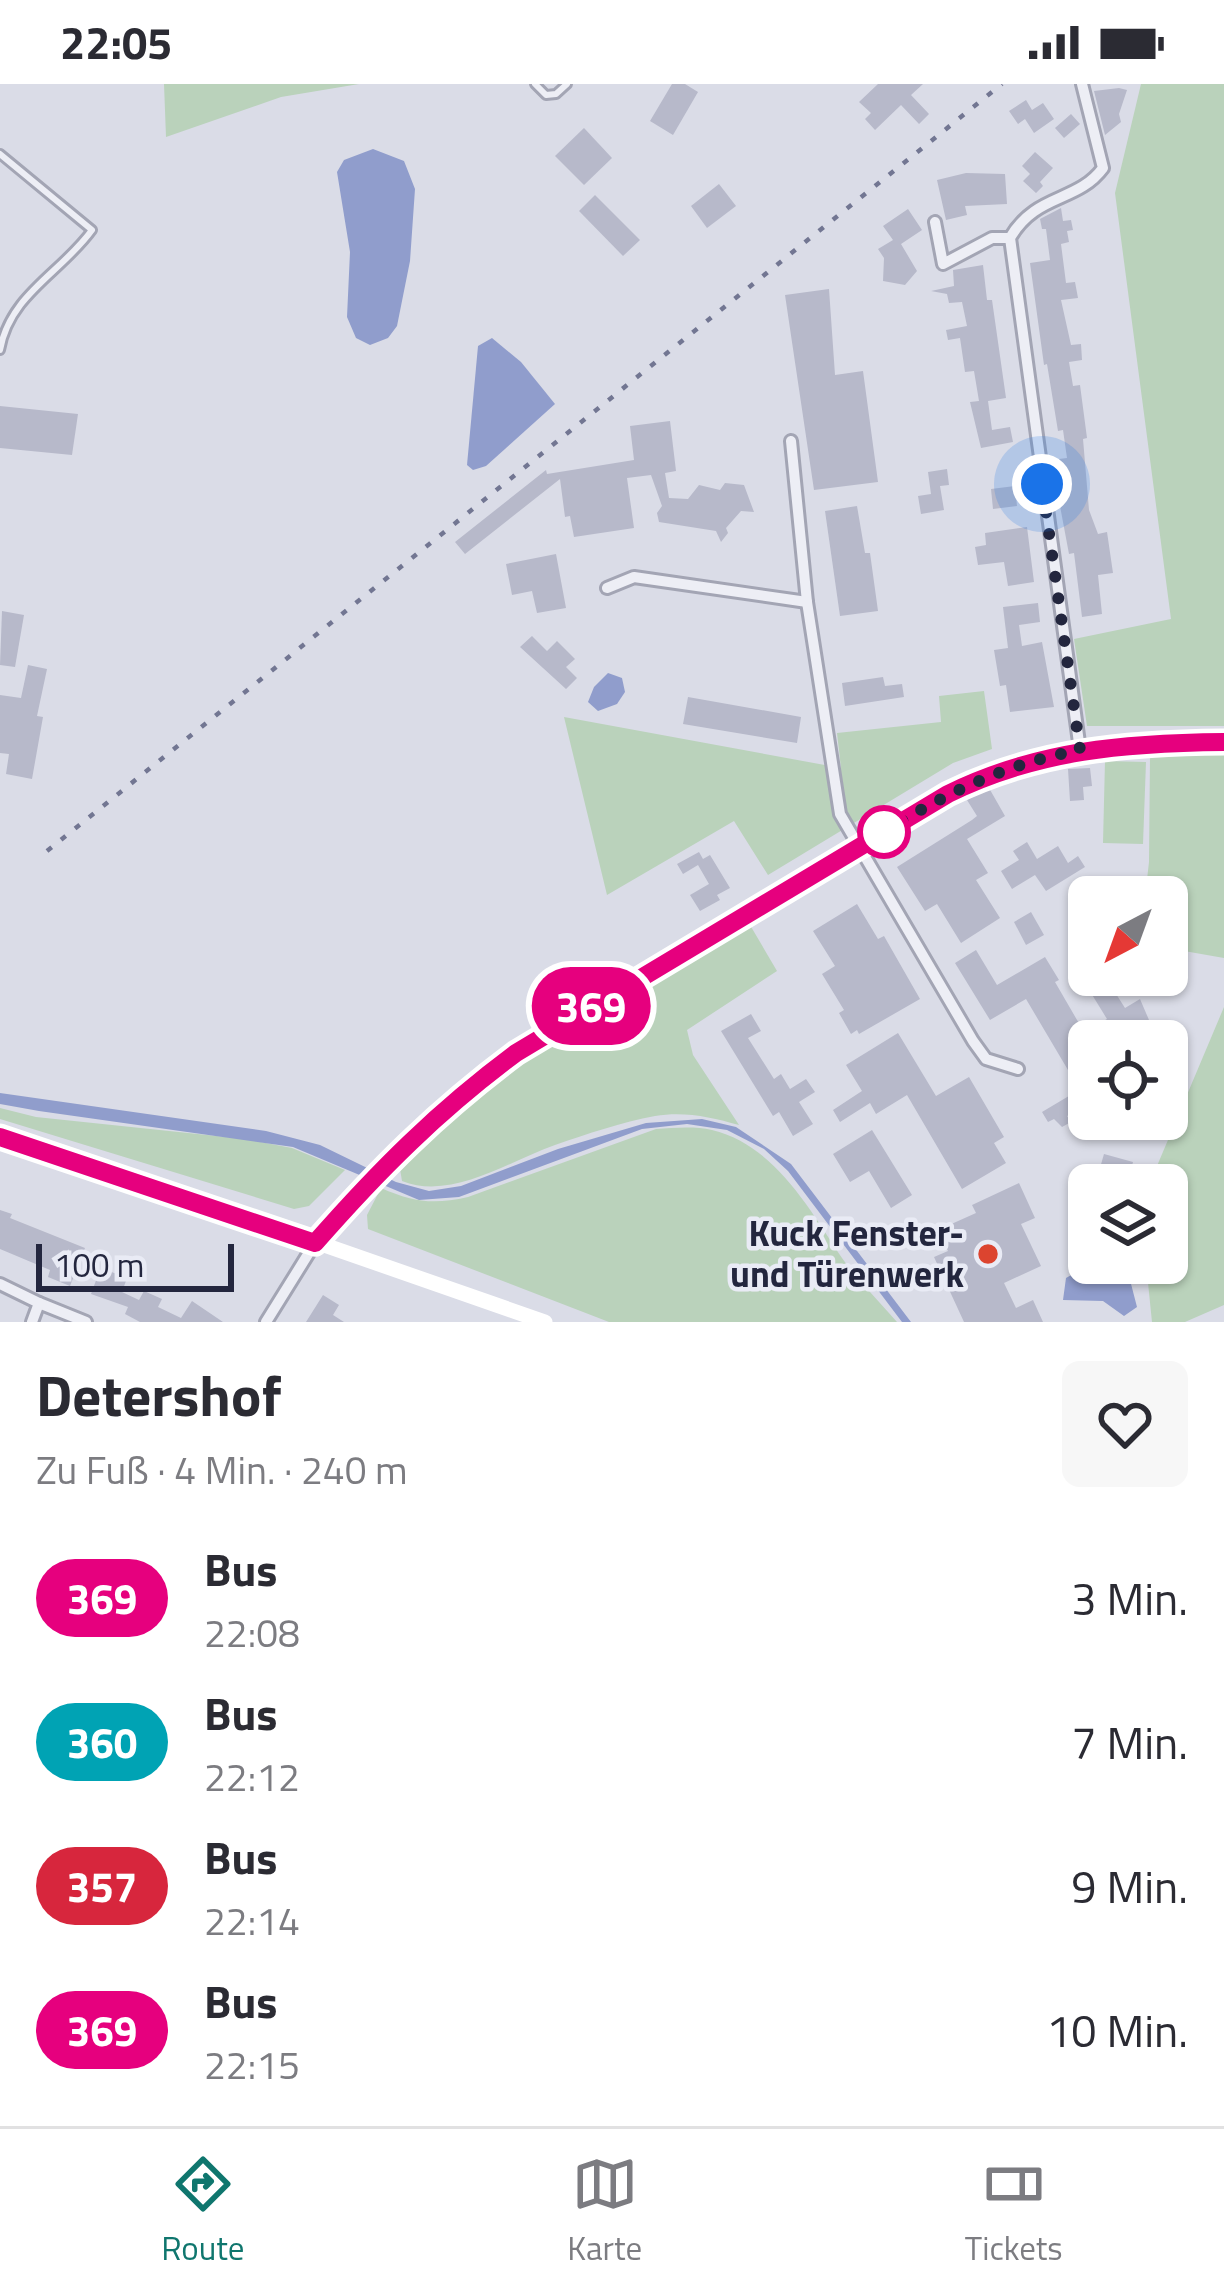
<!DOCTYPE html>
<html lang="de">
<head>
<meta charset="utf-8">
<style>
	body { margin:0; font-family:"Titillium Web",sans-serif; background:#f7f7f7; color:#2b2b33; height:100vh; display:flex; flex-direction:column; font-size:45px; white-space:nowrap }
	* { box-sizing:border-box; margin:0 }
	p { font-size:39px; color:#7c7c81 }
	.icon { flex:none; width:66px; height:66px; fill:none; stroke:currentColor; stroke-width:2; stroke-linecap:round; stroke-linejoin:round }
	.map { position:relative; height:1238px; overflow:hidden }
	.panel { display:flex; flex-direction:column; background:#fff; flex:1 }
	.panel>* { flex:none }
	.badge { padding:0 24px; border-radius:39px; font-size:42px; line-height:78px }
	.needle { width:78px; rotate:221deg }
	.controls { position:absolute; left:1068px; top:792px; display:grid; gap:24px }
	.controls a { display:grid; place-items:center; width:120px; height:120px; border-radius:18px; background:#fff; box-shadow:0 3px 9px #0004; font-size:60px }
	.scale { position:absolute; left:36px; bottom:30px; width:198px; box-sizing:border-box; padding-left:12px; border:6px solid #23263e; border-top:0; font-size:33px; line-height:42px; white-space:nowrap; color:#23263e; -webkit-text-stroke:9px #e9ebf5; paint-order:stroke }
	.you { position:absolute; width:60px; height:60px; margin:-30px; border:9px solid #fff; border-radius:50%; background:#1a73e8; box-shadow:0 0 0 18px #1a73e833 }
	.map>.badge { position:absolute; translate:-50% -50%; box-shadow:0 0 0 6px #fff }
	.round { display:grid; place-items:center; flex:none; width:126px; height:126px; border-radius:18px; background:#f7f7f7 }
	.overview { display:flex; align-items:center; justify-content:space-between; height:204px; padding:0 36px }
	h1 { font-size:57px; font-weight:700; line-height:90px }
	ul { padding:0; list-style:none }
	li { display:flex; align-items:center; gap:36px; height:144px; padding:0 36px }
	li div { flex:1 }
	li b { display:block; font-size:45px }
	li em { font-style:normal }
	li .badge { min-width:132px; font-weight:700; text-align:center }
	.status { display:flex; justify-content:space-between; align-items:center; height:84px; padding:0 60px; background:#fff; direction:ltr }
	.status svg { height:33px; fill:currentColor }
	.dock { display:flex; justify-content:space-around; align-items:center; height:168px; border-top:3px solid #e1e1e2; background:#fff; font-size:33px; color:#7c7c81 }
	.dock a { display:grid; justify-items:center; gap:6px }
	.dock .current { color:#0f766e }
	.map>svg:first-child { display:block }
	.green { fill:#bad2bb }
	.water { fill:#909dcc }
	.building { fill:#b7b9ca }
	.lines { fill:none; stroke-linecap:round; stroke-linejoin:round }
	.service-casing { stroke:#a3a5b4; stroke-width:12 }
	.minor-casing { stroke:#a3a5b4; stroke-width:16 }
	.service { stroke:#edeef5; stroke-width:6 }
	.minor { stroke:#edeef5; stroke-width:10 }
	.secondary { stroke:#fff; stroke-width:15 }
	.rail { stroke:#727692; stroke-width:4.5; stroke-dasharray:6 12; stroke-linecap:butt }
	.line-casing { stroke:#fff; stroke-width:27 }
	.line { stroke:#e6007e; stroke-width:18 }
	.walk { stroke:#23263e; stroke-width:12; stroke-dasharray:0 21.6 }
	.stop-dot { fill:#fff; stroke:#e6007e; stroke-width:6 }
	.poi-dot { fill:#dc442f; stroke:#e9ebf5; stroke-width:4.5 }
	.labels { text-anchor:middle; stroke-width:9; stroke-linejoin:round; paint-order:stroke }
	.poi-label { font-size:36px; font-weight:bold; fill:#23263e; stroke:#e9ebf5; text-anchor:end }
</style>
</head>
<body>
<div class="status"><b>22:05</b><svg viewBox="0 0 49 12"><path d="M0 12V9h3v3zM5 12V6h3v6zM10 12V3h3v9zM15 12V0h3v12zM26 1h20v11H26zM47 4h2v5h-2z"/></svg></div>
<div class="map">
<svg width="1224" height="1238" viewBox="0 0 1224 1238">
	<rect width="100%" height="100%" fill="#dadce7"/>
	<!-- green -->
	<g class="green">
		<polygon points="164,0 359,0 281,13 166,53"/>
		<polygon points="1141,0 1224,0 1224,642 1087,642 1074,555 1171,535 1115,109"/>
		<polygon points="984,607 992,665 953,679 768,791 734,737 607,811 564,633 841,684 837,649 941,638 939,612"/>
		<polygon points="1224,670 1224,874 1167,864 1167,813 1145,813 1149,778 1150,673"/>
		<polygon points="1105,677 1146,678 1143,760 1103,759"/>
		<path d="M750,841L777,887L687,946L693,971L739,1041C711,1033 684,1027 655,1032C622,1038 587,1050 555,1061C509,1077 452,1117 402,1097L399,1079L475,1012L521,976Z"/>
		<polygon points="1224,923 1224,1221 1185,1238 1152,1238 1146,1179 1167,1179 1167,1101 1149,1101"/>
		<polygon points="0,1024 36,1033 245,1055 292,1064 345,1086 309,1122 294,1125 0,1035"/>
		<path d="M656,1045C674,1044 694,1042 712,1046C774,1061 809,1124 842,1174C858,1197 879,1217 897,1238H609L368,1145L367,1131L381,1104C413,1118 433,1121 468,1113Z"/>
	</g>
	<!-- water -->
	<g class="water">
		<polygon points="373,65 404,77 415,105 410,177 397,242 388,254 370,261 356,254 347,233 350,168 337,88 344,76"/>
		<polygon points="492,254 521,278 555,320 486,382 473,386 467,381 478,262"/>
		<polygon points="608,589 622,594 625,608 617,620 598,627 588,618 594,603"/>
		<polygon points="0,1009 266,1047 320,1061 396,1098 429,1107 461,1102 558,1065 646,1039 702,1035 736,1043 791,1080 911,1238 902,1238 788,1087 764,1065 727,1046 687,1040 642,1045 459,1113 419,1116 293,1063 39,1027 0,1020"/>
		<polygon points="1080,1186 1130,1196 1137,1223 1124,1232 1103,1217 1063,1216 1066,1194"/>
	</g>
	<!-- building -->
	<g class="building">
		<polygon points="672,0 685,0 698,8 673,51 650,37"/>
		<polygon points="878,0 923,0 911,11 929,30 919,40 901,21 875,46 865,35 871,29 859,18"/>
		<polygon points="1119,4 1127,6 1119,30 1121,38 1105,51 1094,7"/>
		<polygon points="1026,16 1032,26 1043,19 1054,35 1034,49 1025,35 1018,40 1009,27"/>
		<polygon points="1071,30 1080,40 1064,54 1055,44"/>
		<polygon points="584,44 612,74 584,101 555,72"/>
		<polygon points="1035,68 1053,84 1040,98 1043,102 1036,109 1023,97 1030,90 1022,82"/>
		<polygon points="966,89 1005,90 1007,120 965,122 967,131 946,136 937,96"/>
		<polygon points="719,100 736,122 707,144 691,122"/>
		<polygon points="595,111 640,156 623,172 579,127"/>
		<polygon points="1061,124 1063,137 1071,136 1073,146 1067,147 1069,158 1061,160 1066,199 1075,198 1078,214 1061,216 1071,261 1081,260 1082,276 1069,278 1073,302 1080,301 1087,354 1083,355 1089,426 1098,450 1107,448 1113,489 1098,491 1102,530 1082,533 1074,469 1069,470 1057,406 1064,405 1059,375 1067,374 1063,346 1058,347 1047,280 1044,281 1030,179 1050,176 1046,145 1042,145 1040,135"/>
		<polygon points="908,125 922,146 901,160 917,187 905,201 883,197 884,174 878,165 893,156 883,142"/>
		<polygon points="983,181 987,216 992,216 1006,314 988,317 992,346 1010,343 1013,358 981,364 970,318 979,317 974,287 965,288 960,254 948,256 946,246 967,242 962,218 949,219 947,210 931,207 954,202 953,186"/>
		<polygon points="829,205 835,291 863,287 878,398 814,406 785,211"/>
		<polygon points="0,322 78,330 72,371 0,364"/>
		<polygon points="670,337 676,387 665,389 669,414 688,415 699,401 720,406 725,399 744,401 754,428 741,427 726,444 728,449 721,458 716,447 659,438 657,429 662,422 651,391 627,394 634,444 574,453 570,432 565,433 560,395 465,470 455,458 546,386 547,390 634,376 630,342"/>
		<polygon points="947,385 949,401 940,402 944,426 921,430 918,412 931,410 928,388"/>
		<polygon points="1015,402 1017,422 993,425 991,405"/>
		<polygon points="857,422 865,469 870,469 878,527 840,532 825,427"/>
		<polygon points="1027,443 1034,498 1008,502 1004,478 978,481 975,463 986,461 985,449"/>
		<polygon points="556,470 566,524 537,529 532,507 512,511 506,480"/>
		<polygon points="1038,519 1040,538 1019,541 1022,562 1042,558 1054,623 1010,628 1006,601 1000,602 994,566 1008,564 1003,523"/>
		<polygon points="2,527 24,531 15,583 0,581"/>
		<polygon points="532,552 547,567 557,557 575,575 566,583 577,594 566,605 520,563"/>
		<polygon points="28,581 47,585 37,632 43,633 32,695 6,690 9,670 0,669 0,611 21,614"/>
		<polygon points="883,593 885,602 902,600 904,613 845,622 842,599"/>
		<polygon points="688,613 801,633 797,659 683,640"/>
		<polygon points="1090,684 1092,702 1083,703 1084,716 1070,717 1068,685"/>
		<polygon points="989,704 1005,732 967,755 988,789 976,796 1000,834 961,859 937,820 925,827 897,783 972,736 977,732 967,716"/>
		<polygon points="1027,758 1037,775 1058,762 1068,779 1078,772 1085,783 1046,807 1035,791 1012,805 1001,787 1019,776 1013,767"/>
		<polygon points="699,768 703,775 710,771 730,804 717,811 720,816 700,827 690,811 709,800 698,781 683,790 677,780"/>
		<polygon points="857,820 878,855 884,852 920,915 859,950 857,946 851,950 839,929 844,926 822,890 835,882 813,847"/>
		<polygon points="1031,828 1044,851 1026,861 1014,838"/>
		<polygon points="1089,847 1089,889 1071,858"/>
		<polygon points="976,866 997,901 1045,873 1059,896 1055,898 1084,948 1107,935 1083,896 1104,891 1125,924 1140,915 1158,957 1089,957 1089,974 1068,986 1026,915 990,936 955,879"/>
		<polygon points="751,930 761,947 748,954 774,995 781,990 790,1005 806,995 815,1008 799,1018 813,1040 793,1052 779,1028 773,1032 721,947"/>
		<polygon points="898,949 936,1012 969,993 1004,1053 994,1059 1006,1079 962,1105 907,1011 876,1030 870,1019 840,1038 833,1026 862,1007 846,981"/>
		<polygon points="1089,1000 1089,1019 1067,1032 1071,1038 1062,1043 1054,1035 1048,1038 1042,1028"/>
		<polygon points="872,1046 912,1111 891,1124 869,1087 850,1098 833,1070"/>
		<polygon points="1104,1070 1133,1078 1127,1101 1095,1101"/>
		<polygon points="1019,1099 1035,1134 1021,1140 1041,1182 1004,1199 1016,1224 1033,1216 1043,1238 964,1238 934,1173 948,1167 938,1146 976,1129 972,1121"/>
		<polygon points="0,1126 12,1130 10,1134 85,1164 70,1202 48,1193 50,1186 0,1165"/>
		<polygon points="109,1187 127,1194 122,1208 139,1216 144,1207 162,1215 158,1223 181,1234 192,1217 223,1238 140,1238 125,1230 128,1223 91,1210 98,1191 106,1194"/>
		<polygon points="323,1211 339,1221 333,1231 344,1238 306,1238"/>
	</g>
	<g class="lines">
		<!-- service casing -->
		<g class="service-casing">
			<g id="service">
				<polyline points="535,0 546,11 556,10 567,0"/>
				<path d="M0,70L92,146C61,189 10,210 0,266"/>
			</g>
		</g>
		<!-- minor casing -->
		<g class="minor-casing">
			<g id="minor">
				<polyline points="935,138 943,180 992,154 1010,154"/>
				<polyline points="791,357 807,518 840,730 973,957 986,975 1018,985"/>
				<polyline points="607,504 634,493 807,518"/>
				<path d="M1080,666L1010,154C1036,109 1077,119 1103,84L1082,0"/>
				<polyline points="0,1200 39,1219 32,1238"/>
				<polyline points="39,1219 86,1238"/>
				<polyline points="266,1238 315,1159"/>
			</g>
		</g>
		<!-- service -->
		<use href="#service" class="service"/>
		<!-- minor -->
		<use href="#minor" class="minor"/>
		<!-- secondary -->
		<g class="secondary">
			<polyline points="0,1053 161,1104 545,1238"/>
			<path d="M315,1159C381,1085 436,1029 516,969L897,740L977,696L1028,677L1080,666L1224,658"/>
		</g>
		<!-- rail -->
		<polyline class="rail" points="47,767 1002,0"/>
	</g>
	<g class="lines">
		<!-- line casing -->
		<g class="line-casing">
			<path id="line" d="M0,1053L315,1159C379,1086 438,1027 516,969L948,710C1037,666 1126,659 1224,658"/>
		</g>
		<!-- line -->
		<use href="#line" class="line"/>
		<!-- walk -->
		<path class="walk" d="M884,748C946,709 1008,679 1080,666L1042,400"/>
	</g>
	<!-- markers -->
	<circle class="stop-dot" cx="884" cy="748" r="24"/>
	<circle class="poi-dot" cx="988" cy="1170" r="12"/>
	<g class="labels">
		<!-- poi labels -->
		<g class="poi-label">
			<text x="964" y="1162">Kuck Fenster-<tspan x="964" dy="41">und Türenwerk</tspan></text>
		</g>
	</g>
</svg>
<div class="controls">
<a><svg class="needle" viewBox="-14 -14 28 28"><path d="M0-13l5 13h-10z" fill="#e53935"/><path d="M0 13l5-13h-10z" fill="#7c7c81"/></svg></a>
<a><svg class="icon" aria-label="locate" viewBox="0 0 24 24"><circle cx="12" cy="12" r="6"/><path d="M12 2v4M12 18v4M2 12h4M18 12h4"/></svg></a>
<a><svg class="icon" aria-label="layers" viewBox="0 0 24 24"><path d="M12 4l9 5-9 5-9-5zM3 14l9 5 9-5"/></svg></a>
</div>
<div class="scale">100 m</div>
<div class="you" style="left:1042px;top:400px"></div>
<b class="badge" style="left:591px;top:922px;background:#e6007e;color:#fff">369</b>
</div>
<section class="panel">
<div class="overview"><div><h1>Detershof</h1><p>Zu Fuß · 4 Min. · 240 m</p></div><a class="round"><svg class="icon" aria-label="heart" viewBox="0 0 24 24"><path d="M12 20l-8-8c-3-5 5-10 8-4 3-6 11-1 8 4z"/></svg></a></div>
<ul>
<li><span class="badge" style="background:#e6007e;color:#fff">369</span><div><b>Bus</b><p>22:08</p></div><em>3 Min.</em></li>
<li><span class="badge" style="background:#00a3b4;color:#fff">360</span><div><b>Bus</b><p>22:12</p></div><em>7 Min.</em></li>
<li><span class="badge" style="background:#d7263d;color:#fff">357</span><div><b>Bus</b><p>22:14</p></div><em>9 Min.</em></li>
<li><span class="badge" style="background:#e6007e;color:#fff">369</span><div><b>Bus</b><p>22:15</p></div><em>10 Min.</em></li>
</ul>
</section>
<nav class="dock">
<a class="current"><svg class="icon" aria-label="directions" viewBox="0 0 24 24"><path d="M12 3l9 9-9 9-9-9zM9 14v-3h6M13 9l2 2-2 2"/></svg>Route</a>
<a><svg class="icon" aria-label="map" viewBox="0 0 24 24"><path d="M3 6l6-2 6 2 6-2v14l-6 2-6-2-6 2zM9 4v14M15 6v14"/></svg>Karte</a>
<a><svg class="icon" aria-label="tickets" viewBox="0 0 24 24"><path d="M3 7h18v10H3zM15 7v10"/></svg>Tickets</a>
</nav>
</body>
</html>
